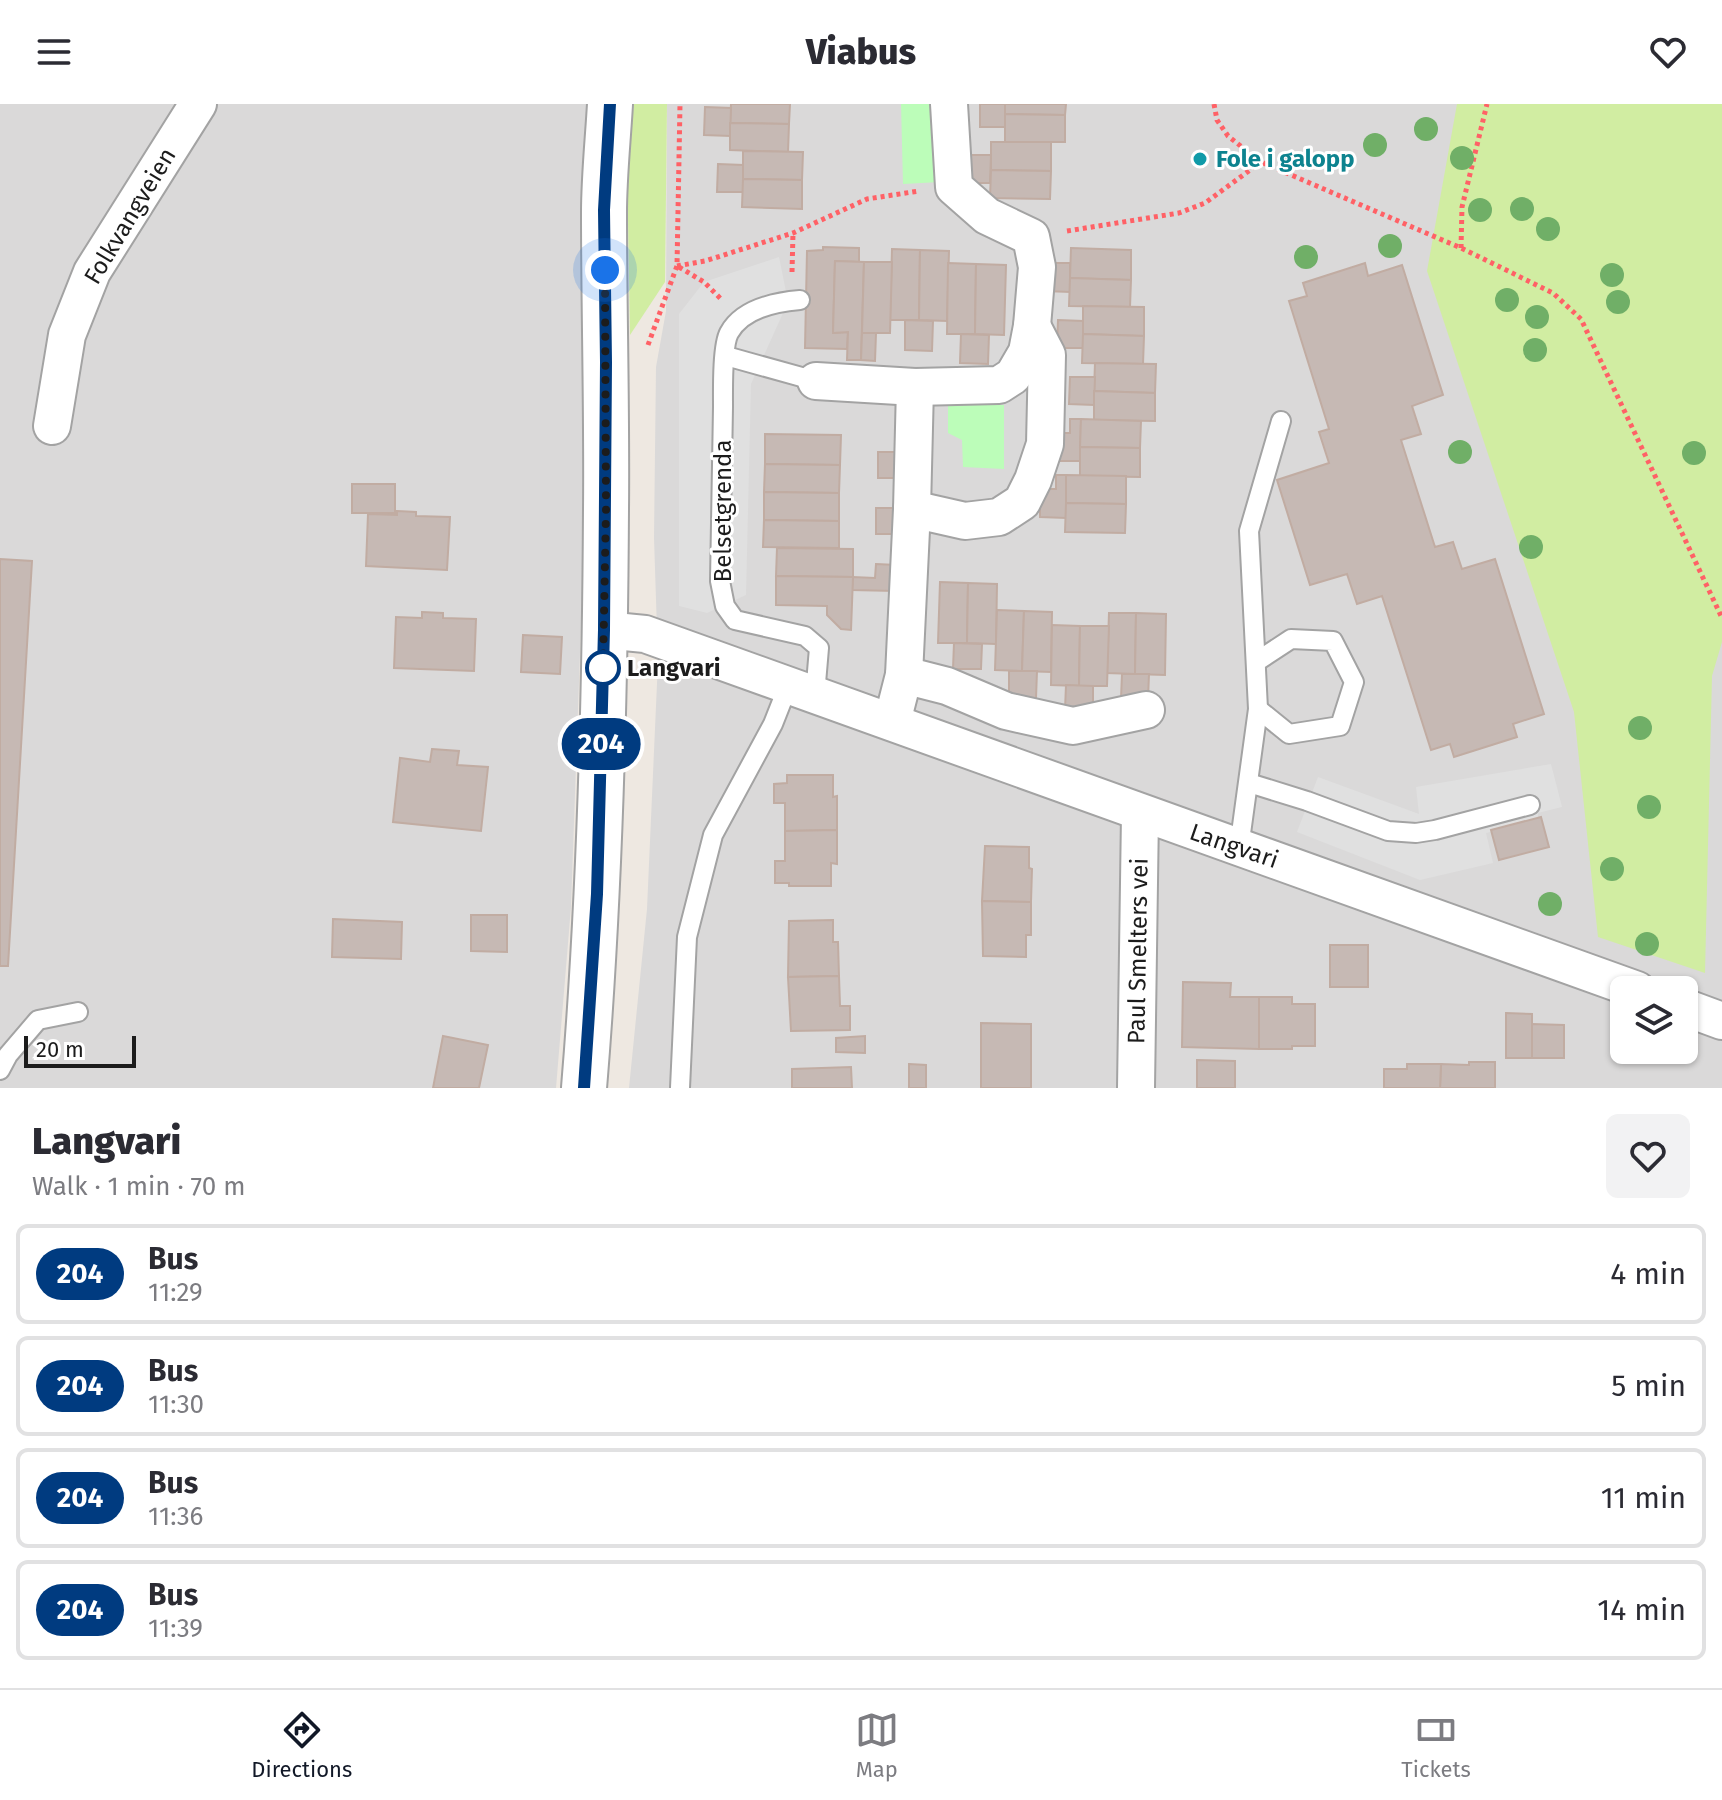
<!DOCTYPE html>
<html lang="en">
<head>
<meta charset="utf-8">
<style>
	body { margin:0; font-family:"Fira Sans",sans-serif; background:#f2f2f3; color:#2b2b33; height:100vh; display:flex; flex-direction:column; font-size:30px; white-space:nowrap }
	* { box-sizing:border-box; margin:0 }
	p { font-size:26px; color:#7c7c81 }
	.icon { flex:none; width:44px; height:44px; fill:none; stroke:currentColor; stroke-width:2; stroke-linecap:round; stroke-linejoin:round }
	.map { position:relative; height:984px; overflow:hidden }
	.drawer { display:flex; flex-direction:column; background:#fff; flex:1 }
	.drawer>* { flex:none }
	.badge { padding:0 16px; border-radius:26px; font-size:28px; line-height:52px }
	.tools { position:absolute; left:1610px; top:872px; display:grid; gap:16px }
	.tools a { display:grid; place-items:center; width:88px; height:88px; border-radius:12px; background:#fff; box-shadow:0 2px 6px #0004; font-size:40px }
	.scale { position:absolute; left:24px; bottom:20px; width:112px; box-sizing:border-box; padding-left:8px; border:4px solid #1c1c1c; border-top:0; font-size:22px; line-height:28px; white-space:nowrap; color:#1c1c1c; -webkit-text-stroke:6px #fff; paint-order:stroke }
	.you { position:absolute; width:40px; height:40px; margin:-20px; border:6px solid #fff; border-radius:50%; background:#1a73e8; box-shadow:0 0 0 12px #1a73e833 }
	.map>.badge { position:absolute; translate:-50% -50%; box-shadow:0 0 0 4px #fff }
	.round { display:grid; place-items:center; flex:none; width:84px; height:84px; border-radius:12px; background:#f2f2f3 }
	.overview { display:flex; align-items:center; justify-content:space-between; height:136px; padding:0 32px }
	h1 { font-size:38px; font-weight:800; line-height:60px }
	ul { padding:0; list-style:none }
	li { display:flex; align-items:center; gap:24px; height:100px; margin:0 16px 12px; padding:0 16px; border:4px solid #e1e1e2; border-radius:12px }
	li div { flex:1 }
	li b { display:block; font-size:30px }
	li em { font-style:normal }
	li .badge { min-width:88px; font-weight:700; text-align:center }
	header { display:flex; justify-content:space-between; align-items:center; height:104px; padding:0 32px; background:#fff; font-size:36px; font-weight:800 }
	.dock { display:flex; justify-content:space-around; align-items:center; height:112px; border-top:2px solid #e1e1e2; background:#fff; font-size:22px; color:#7c7c81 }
	.dock a { display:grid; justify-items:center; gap:4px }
	.dock .active { color:#111827 }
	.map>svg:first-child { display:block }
	.residential { fill:#dad9d9; fill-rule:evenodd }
	.grass { fill:#d1eda2 }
	.park { fill:#bcfdb9 }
	.parking { fill:#e0e0e0 }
	.building { fill:#c6b9b4; stroke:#c1aca2; stroke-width:2 }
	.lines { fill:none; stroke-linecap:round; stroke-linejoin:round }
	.service-casing { stroke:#a3a3a3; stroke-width:22 }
	.minor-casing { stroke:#a3a3a3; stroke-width:40 }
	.tertiary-casing { stroke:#a3a3a3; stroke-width:48 }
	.path { stroke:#ff6166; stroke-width:5; stroke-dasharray:4 4; stroke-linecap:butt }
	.service { stroke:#fff; stroke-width:18 }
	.minor { stroke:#fff; stroke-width:36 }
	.tertiary { stroke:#fff; stroke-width:44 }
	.tree { fill:#70af67 }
	.line-casing { stroke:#fff; stroke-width:18 }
	.line { stroke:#003b80; stroke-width:12 }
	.walk { stroke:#1c1c1c; stroke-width:8; stroke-dasharray:0 14.4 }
	.culture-dot { fill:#0f9aa8; stroke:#fff; stroke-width:3 }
	.stop-dot { fill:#fff; stroke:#003b80; stroke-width:4 }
	.labels { text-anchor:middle; stroke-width:6; stroke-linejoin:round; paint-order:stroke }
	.culture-label { font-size:24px; font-weight:bold; fill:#0d838f; stroke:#fff; text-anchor:start }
	.street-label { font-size:24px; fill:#1c1c1c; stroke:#fff }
	.stop-label { font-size:24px; font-weight:bold; fill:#1c1c1c; stroke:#fff; text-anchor:start }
</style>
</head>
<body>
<header><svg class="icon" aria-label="menu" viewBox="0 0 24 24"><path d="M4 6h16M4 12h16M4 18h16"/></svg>Viabus<svg class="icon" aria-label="heart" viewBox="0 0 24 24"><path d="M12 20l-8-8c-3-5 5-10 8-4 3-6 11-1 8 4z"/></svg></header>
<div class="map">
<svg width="1722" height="984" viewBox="0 0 1722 984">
	<rect width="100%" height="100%" fill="#eee8e1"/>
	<!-- residential -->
	<g class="residential">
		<polygon points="0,0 587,0 585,408 571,803 556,984 0,984"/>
		<path d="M667,0H1722V984H629L647,805L658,557L654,434L656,263L666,207ZM1624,886H1684V946H1624Z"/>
	</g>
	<!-- grass -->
	<g class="grass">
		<polygon points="634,0 667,0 665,178 630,231 627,58"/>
		<polygon points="1457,0 1722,0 1722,538 1712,572 1705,869 1598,833 1574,608 1427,167"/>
	</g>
	<!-- park -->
	<g class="park">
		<polygon points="901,0 938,0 940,78 903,80"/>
		<polygon points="948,300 1004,301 1004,365 963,363 962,336 948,329"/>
	</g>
	<!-- parking -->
	<g class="parking">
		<polygon points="779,153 788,198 751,280 746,491 707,509 679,502 679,210 704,178"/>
		<polygon points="1551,660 1562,703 1538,709 1538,718 1486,729 1493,759 1420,776 1297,728 1318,673 1419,710 1416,683"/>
	</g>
	<!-- building -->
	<g class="building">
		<polygon points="731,0 790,0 789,20 730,19"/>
		<rect x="980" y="0" width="25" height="23"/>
		<polygon points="1005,0 1066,0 1065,11 1005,10"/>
		<polygon points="705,3 731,4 730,32 704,31"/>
		<polygon points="1005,10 1065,11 1065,38 1005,38"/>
		<polygon points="730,19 789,20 788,48 730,46"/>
		<polygon points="991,38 1051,38 1051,67 991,66"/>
		<polygon points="743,47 803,48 802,76 743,75"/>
		<polygon points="965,51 991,51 990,79 965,79"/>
		<polygon points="718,60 743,61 743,88 717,88"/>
		<polygon points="991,66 1051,67 1050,95 990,94"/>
		<polygon points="743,75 802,76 802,105 742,103"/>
		<polygon points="823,143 859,144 859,158 835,157 833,229 848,228 847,245 805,244 807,147 823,146"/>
		<polygon points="1071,144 1131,146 1131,176 1070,174"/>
		<polygon points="892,145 920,146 919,216 890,216"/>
		<polygon points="920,146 949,147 947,217 919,216"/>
		<polygon points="835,157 864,158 861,256 847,256 848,228 833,229"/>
		<polygon points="864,158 892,158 890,229 862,229"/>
		<polygon points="948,159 976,160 975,230 947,230"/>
		<polygon points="1045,159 1070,159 1070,188 1045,187"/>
		<polygon points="1365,159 1368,172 1402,161 1443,291 1412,302 1421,330 1401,336 1435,443 1453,438 1462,465 1495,455 1544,610 1513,620 1517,633 1454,653 1450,640 1431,646 1382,492 1357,500 1347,470 1310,481 1277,376 1329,359 1319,328 1329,325 1289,197 1307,192 1303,179"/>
		<polygon points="976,160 1006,161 1004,231 975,230"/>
		<polygon points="1070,174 1131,176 1130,203 1069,202"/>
		<polygon points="1083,202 1144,203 1144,232 1083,230"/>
		<polygon points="905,216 933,217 932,247 905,246"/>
		<polygon points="1058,216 1083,217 1083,244 1057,244"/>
		<polygon points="862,229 876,229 875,257 861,256"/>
		<polygon points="961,230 989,231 988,260 960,259"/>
		<polygon points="1083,230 1144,232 1143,260 1082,259"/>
		<polygon points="1095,259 1156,260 1155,289 1094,287"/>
		<polygon points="1070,273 1095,273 1094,301 1069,300"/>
		<polygon points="1094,287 1155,289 1155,317 1094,316"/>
		<polygon points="1070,315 1081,315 1080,357 1054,357 1055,329 1070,329"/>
		<polygon points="1081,315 1141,317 1140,344 1080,343"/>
		<polygon points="765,330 841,331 840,361 765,360"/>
		<polygon points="1080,343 1140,344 1140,373 1080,372"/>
		<rect x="878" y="348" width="20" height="26"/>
		<polygon points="765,360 840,361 839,389 764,388"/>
		<polygon points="1056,371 1066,371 1066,414 1040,413 1040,385 1056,385"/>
		<polygon points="1066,371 1126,372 1126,400 1066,399"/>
		<rect x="352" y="380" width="43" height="29"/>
		<polygon points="764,388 839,389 839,417 764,416"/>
		<polygon points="1066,399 1126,400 1125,429 1065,428"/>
		<rect x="876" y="404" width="20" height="26"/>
		<polygon points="397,407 416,408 416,412 450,413 447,466 366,462 368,410 397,411"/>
		<polygon points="764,416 839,417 839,444 763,443"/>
		<polygon points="777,444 853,445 853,473 776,472"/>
		<polygon points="0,455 32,457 8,862 0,862"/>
		<polygon points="876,460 896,461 895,487 852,486 853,473 875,474"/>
		<polygon points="776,472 853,473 851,526 841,525 827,511 827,502 776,501"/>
		<polygon points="940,478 968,479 967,539 938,539"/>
		<polygon points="968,479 997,480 996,540 967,539"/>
		<polygon points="997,506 1024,507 1022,567 995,566"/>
		<polygon points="1024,507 1052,508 1051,568 1022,567"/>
		<polygon points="422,508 443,509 443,514 476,515 474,567 394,564 396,513 422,514"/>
		<polygon points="1109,509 1136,509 1135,570 1107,569"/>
		<polygon points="1136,509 1166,510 1165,571 1135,570"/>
		<polygon points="1052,521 1080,522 1079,582 1051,581"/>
		<polygon points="1080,522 1109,522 1107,582 1079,582"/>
		<polygon points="523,531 562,533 560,570 521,568"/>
		<polygon points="954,539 982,540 981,565 953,565"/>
		<polygon points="1009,567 1037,567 1036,594 1009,593"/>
		<polygon points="1122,570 1149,570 1148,595 1121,595"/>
		<polygon points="1066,581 1093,582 1093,607 1065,606"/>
		<polygon points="432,645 459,647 457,661 488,663 481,727 393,718 400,654 430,658"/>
		<polygon points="787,671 833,671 833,693 837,692 837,726 785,727 785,699 774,699 774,680 787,679"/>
		<polygon points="1541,713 1549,743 1499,756 1491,726"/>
		<polygon points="837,726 837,760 831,759 831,782 789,782 789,779 775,779 775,757 785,757 785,727"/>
		<polygon points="985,742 1029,743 1029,764 1032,765 1031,798 982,797"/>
		<polygon points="982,797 1031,798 1031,831 1026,831 1026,853 983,852"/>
		<polygon points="471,811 507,811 507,848 471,847"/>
		<polygon points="333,815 402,818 401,855 332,853"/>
		<polygon points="833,816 833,838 838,838 839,872 788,873 789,817"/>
		<rect x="1330" y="841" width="38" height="42"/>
		<polygon points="839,872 840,902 850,902 850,926 791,927 788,873"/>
		<polygon points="1183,878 1231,879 1230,893 1259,893 1259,945 1182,943"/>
		<polygon points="1259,893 1292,893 1292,900 1315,900 1315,942 1292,942 1292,945 1259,945"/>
		<polygon points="1506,909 1532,910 1532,954 1506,954"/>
		<polygon points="981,919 1031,920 1031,984 981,984"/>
		<polygon points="1532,920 1564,921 1564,954 1532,954"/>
		<polygon points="443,932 488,941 479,984 433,984"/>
		<polygon points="865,932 865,949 836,948 836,934"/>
		<polygon points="1197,956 1235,957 1235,984 1197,984"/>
		<polygon points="1469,958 1495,958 1495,984 1440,984 1441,960 1469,961"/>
		<polygon points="909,960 926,961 926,984 909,984"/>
		<polygon points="1407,960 1441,960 1440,984 1384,984 1384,965 1407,965"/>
		<polygon points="851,963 852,984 792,984 792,965"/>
	</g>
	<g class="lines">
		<!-- service casing -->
		<g class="service-casing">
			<g id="service">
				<path d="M800,196C776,198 742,205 729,229C722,242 723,287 723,303C722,361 721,419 720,477L725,502L735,516L805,532L819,544L815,591"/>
				<polyline points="726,252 816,277"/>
				<polyline points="1256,558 1291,535 1333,537 1354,578 1340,622 1289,630 1258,605"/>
				<polyline points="1249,679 1307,697 1388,727 1416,729 1435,726 1530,701"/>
				<polyline points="1239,744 1258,605 1249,427 1281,317"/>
				<polyline points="0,966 8,951 38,916 78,908"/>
				<polyline points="680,984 687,833 713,731 773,620 788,582"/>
			</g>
		</g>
		<!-- minor casing -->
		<g class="minor-casing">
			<g id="minor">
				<polyline points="816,277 915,283 999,281 1013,272 1027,248 1032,222 1037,163 1031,133 987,112 954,83 949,0"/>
				<polyline points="52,322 67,231 92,168 198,0"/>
				<polyline points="912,405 965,417 999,413 1022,398 1033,376 1045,340 1047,251 1032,222"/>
				<polyline points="604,526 645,530 1637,886"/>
				<polyline points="904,571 947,582 1006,607 1073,622 1146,606"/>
				<polyline points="892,618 904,571 912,405 915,283"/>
				<polyline points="1684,903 1722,917"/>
				<polyline points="1136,984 1140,710"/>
			</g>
		</g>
		<!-- tertiary casing -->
		<g class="tertiary-casing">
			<path id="tertiary" d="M584,984C600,792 605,598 606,405C607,306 604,207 604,109C604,72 608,36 610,0"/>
		</g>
		<!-- path -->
		<g class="path">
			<polyline points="1214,0 1217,16 1228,32 1261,58 1461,144 1553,189 1581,215 1722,514"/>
			<polyline points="1067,127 1179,109 1205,99 1261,58"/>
			<polyline points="1461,144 1462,103 1487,0"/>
			<polyline points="677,162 705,157 793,129 867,95 919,87"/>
			<polyline points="679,163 704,178 721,195"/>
			<polyline points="792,168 793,129"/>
			<polyline points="648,241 677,162 680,0"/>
		</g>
		<!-- service -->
		<use href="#service" class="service"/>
		<!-- minor -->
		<use href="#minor" class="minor"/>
		<!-- tertiary -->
		<use href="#tertiary" class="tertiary"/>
	</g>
	<!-- trees -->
	<g class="tree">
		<circle cx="1426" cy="25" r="12"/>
		<circle cx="1375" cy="41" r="12"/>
		<circle cx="1462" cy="54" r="12"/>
		<circle cx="1522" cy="105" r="12"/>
		<circle cx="1480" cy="106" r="12"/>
		<circle cx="1548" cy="125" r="12"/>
		<circle cx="1390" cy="142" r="12"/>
		<circle cx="1306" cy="153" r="12"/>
		<circle cx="1612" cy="171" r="12"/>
		<circle cx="1507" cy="196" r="12"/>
		<circle cx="1618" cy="198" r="12"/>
		<circle cx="1537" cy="213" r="12"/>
		<circle cx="1535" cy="246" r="12"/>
		<circle cx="1460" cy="348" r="12"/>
		<circle cx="1694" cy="349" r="12"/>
		<circle cx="1531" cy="443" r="12"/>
		<circle cx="1640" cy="624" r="12"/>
		<circle cx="1649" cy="703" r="12"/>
		<circle cx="1612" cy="765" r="12"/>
		<circle cx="1550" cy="800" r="12"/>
		<circle cx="1647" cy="840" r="12"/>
	</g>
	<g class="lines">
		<!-- line casing -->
		<g class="line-casing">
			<polyline id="line" points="584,984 597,790 604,526 606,258 604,106 610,0"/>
		</g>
		<!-- line -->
		<use href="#line" class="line"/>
		<!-- walk -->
		<polyline class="walk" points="603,564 606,405 605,166"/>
	</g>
	<!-- markers -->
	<circle class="culture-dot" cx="1200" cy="55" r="8"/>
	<circle class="stop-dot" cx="603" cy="564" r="16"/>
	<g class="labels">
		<!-- culture labels -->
		<g class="culture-label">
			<text x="1216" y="63">Fole i galopp</text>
		</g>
		<!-- street labels -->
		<g class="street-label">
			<text transform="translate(130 112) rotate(-59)" y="8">Folkvangveien</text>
			<text transform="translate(723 407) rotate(-90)" y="8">Belsetgrenda</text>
			<text transform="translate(1234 742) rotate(19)" y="8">Langvari</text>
			<text transform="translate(1138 847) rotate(-89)" y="8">Paul Smelters vei</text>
		</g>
		<!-- stop labels -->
		<g class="stop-label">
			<text x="627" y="572">Langvari</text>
		</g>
	</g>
</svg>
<div class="tools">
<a><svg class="icon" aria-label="layers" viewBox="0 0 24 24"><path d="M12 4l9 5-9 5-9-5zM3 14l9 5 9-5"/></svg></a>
</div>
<div class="scale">20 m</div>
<div class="you" style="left:605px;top:166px"></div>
<b class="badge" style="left:601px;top:640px;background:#003b80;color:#fff">204</b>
</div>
<section class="drawer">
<div class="overview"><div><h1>Langvari</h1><p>Walk · 1 min · 70 m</p></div><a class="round"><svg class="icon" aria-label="heart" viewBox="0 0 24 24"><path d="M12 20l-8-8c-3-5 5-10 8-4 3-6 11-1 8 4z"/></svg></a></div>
<ul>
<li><span class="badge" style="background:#003b80;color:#fff">204</span><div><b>Bus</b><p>11:29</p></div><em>4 min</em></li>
<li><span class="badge" style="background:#003b80;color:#fff">204</span><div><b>Bus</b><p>11:30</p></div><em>5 min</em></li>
<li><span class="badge" style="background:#003b80;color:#fff">204</span><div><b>Bus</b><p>11:36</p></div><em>11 min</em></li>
<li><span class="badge" style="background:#003b80;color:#fff">204</span><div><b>Bus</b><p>11:39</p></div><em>14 min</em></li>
</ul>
</section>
<nav class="dock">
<a class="active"><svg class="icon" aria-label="directions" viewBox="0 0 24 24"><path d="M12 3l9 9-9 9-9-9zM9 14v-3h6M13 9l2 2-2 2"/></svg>Directions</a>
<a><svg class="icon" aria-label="map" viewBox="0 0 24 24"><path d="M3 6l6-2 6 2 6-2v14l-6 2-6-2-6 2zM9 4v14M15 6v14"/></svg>Map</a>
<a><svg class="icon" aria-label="tickets" viewBox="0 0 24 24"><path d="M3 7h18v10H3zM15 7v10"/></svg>Tickets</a>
</nav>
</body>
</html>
